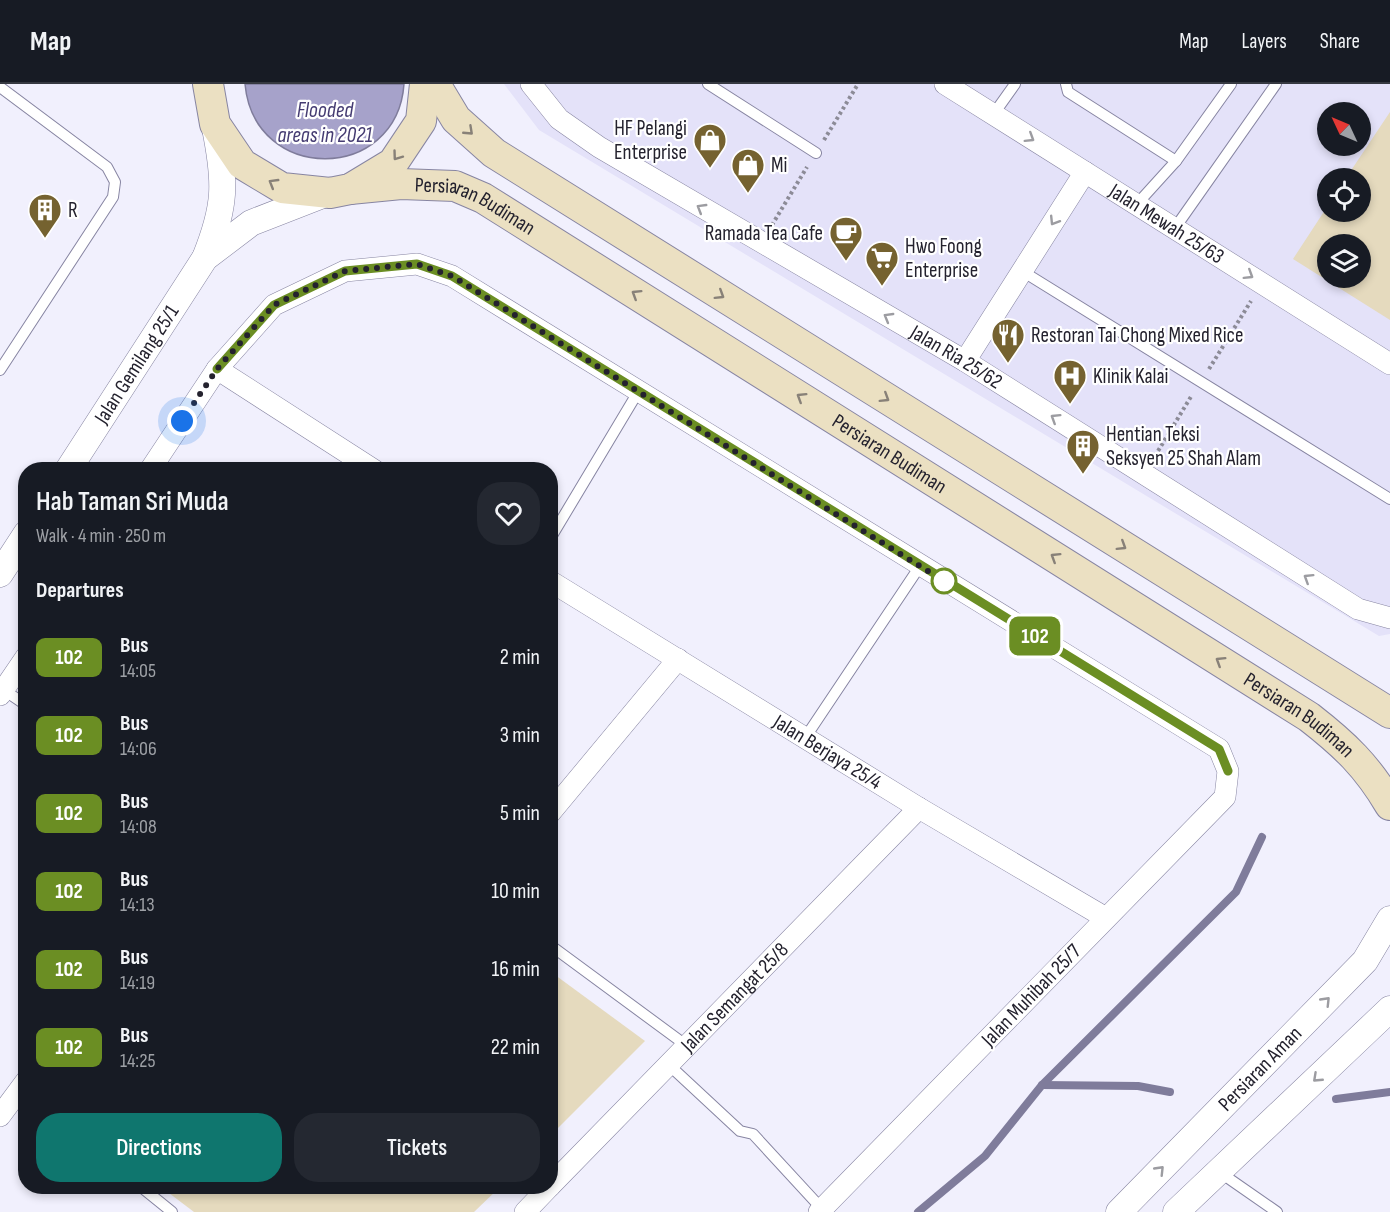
<!DOCTYPE html>
<html lang="en">
<head>
<meta charset="utf-8">
<style>
	body { margin:0; font-family:"Sofia Sans Condensed",sans-serif; background:#242831; color:#f1f3f6; height:100vh; display:flex; flex-direction:column; font-size:22px; white-space:nowrap }
	* { box-sizing:border-box; margin:0 }
	p { font-size:20px; color:#9ea1a6 }
	.icon { flex:none; width:33px; height:33px; fill:none; stroke:currentColor; stroke-width:2; stroke-linecap:round; stroke-linejoin:round }
	.map { position:relative; flex:1; overflow:hidden }
	.details { position:absolute; left:18px; top:378px; width:540px; height:732px; display:flex; flex-direction:column; background:#171b24; border-radius:24px; box-shadow:0 3px 9px #0003 }
	.details>* { flex:none }
	.badge { padding:0 12px; border-radius:9px; font-size:21px; line-height:39px }
	.needle { width:39px; rotate:314deg }
	.buttons { position:absolute; left:1317px; top:18px; display:grid; gap:12px }
	.buttons a { display:grid; place-items:center; width:54px; height:54px; border-radius:50%; background:#171b24; box-shadow:0 3px 9px #0003; font-size:30px }
	.you { position:absolute; width:30px; height:30px; margin:-15px; border:4px solid #fff; border-radius:50%; background:#1a73e8; box-shadow:0 0 0 9px #1a73e833 }
	.map>.badge { position:absolute; translate:-50% -50%; box-shadow:0 0 0 3px #fff }
	h2 { padding:0 18px; font-size:22px; line-height:54px }
	.round { display:grid; place-items:center; flex:none; width:63px; height:63px; border-radius:24px; background:#242831 }
	.headline { display:flex; align-items:center; justify-content:space-between; height:102px; padding:0 18px }
	h1 { font-size:28px; font-weight:600; line-height:45px }
	.button { display:flex; gap:12px; margin-top:auto; padding:12px 18px }
	.button a { flex:1; height:69px; border-radius:24px; background:#0f766e; color:#fff; font-size:24px; font-weight:600; line-height:69px; text-align:center }
	.button a+a { background:#242831; color:#f1f3f6 }
	ul { padding:0; list-style:none }
	li { display:flex; align-items:center; gap:18px; height:78px; padding:0 18px }
	li div { flex:1 }
	li b { display:block; font-size:22px }
	li em { font-style:normal }
	li .badge { min-width:66px; font-weight:700; text-align:center }
	header { display:flex; align-items:center; gap:36px; box-sizing:border-box; height:84px; padding:0 30px; background:#171b24; border-bottom:2px solid #363941 }
	header strong { font-size:28px }
	nav { display:flex; gap:33px; margin-inline-start:auto; font-size:21px }
	.map>svg:first-child { display:block }
	.built { fill:#e4e2f9; fill-rule:evenodd }
	.green { fill:#e5dabe; fill-rule:evenodd }
	.water { fill:#a6a2ca; stroke:#7f7c9b; stroke-width:1.5 }
	.lines { fill:none; stroke-linecap:round; stroke-linejoin:round }
	.stream { stroke:#7f7c9b; stroke-width:8 }
	.service-casing { stroke:#8785a2; stroke-width:12 }
	.minor-casing { stroke:#8785a2; stroke-width:22 }
	.tertiary-casing { stroke:#8785a2; stroke-width:27 }
	.secondary-casing { stroke:#8785a2; stroke-width:32 }
	.path { stroke:#8c8b97; stroke-width:4; stroke-dasharray:3 3; stroke-linecap:butt }
	.service { stroke:#fff; stroke-width:10 }
	.minor { stroke:#fff; stroke-width:21 }
	.tertiary { stroke:#fff; stroke-width:26 }
	.secondary { stroke:#ebe0c2; stroke-width:30 }
	.oneway { stroke:#888178 }
	.oneway2 { stroke:#9c9ca1 }
	.line-casing { stroke:#fff; stroke-width:14 }
	.line { stroke:#6b8e23; stroke-width:9 }
	.walk { stroke:#24222e; stroke-width:6; stroke-dasharray:0 10.8 }
	.stop-dot { fill:#fff; stroke:#6b8e23; stroke-width:3 }
	.labels { text-anchor:middle; stroke-width:4.5; stroke-linejoin:round; paint-order:stroke }
	.poi-label { font-size:21px; fill:#24222e; stroke:#fff; text-anchor:start }
	.street-label { font-size:21px; fill:#24222e; stroke:#fff }
	.water-label { font-size:22px; font-style:italic; fill:#453c72; stroke:#fff }
</style>
</head>
<body>
<header>
<strong>Map</strong>
<nav><a>Map</a><a>Layers</a><a>Share</a></nav>
</header>
<div class="map">
<svg width="1390" height="1128" viewBox="0 0 1390 1128">
	<rect width="100%" height="100%" fill="#f1f0fd"/>
	<!-- built -->
	<path class="built" d="M504,0H1390V550L1379,552L539,46ZM1328,28H1360V62H1328ZM1328,94H1360V128H1328ZM1328,160H1360V194H1328Z"/>
	<!-- green -->
	<g class="green">
		<path d="M1390,28V236L1293,175L1327,123L1328,128H1360V94H1346ZM1328,160H1360V194H1328Z"/>
		<polygon points="551,888 645,957 551,1051"/>
		<polygon points="161,1103 500,1103 474,1128 194,1128"/>
	</g>
	<!-- water -->
	<path class="water" d="M245,0H404C397,99 254,100 245,0Z"/>
	<g class="lines">
		<!-- stream -->
		<g class="stream">
			<polyline points="1042,1001 1138,1002 1170,1008"/>
			<polyline points="1336,1015 1390,1008"/>
			<polyline points="918,1128 985,1072 1042,1001 1236,808 1262,753"/>
		</g>
		<!-- service casing -->
		<g class="service-casing">
			<g id="service">
				<polyline points="708,0 816,69"/>
				<polyline points="1066,0 1068,8 1176,77"/>
				<polyline points="0,3 107,83 115,98 113,113 0,286"/>
				<polyline points="993,31 1015,0"/>
				<polyline points="1137,120 1176,77 1231,0"/>
				<polyline points="1175,144 1276,0"/>
				<polyline points="1022,187 1390,415"/>
				<polyline points="550,455 638,308"/>
				<polyline points="4,606 26,621"/>
				<polyline points="805,654 920,482"/>
				<polyline points="550,861 687,962"/>
				<polyline points="669,981 740,1047 753,1050 822,1125"/>
				<polyline points="1218,1087 1277,1128"/>
				<polyline points="140,1102 172,1128"/>
			</g>
		</g>
		<!-- minor casing -->
		<g class="minor-casing">
			<g id="minor">
				<path id="s1" d="M531,0L559,35L599,63L965,277L1358,525L1390,534"/>
				<path id="s2" d="M945,0L1390,280"/>
				<polyline points="965,277 1085,88"/>
				<polyline points="217,285 374,386"/>
				<polyline points="150,386 217,285 274,221 345,187 417,180 452,192 1219,665 1228,687 1225,713 819,1128"/>
				<path id="s3" d="M550,497L919,724L1106,834"/>
				<polyline points="0,611 26,573"/>
				<polyline points="550,729 678,575"/>
				<polyline points="0,1032 26,997"/>
				<path id="s4" d="M550,1102L919,724"/>
				<polyline points="525,1128 550,1102"/>
			</g>
		</g>
		<!-- tertiary casing -->
		<g class="tertiary-casing">
			<g id="tertiary">
				<polyline points="205,174 251,139 328,109"/>
				<path id="s5" d="M68,386L205,174C226,122 226,99 215,44"/>
				<polyline points="0,490 26,450"/>
				<path id="s6" d="M1119,1128L1365,877L1390,835"/>
				<polyline points="1176,1128 1390,925"/>
			</g>
		</g>
		<!-- secondary casing -->
		<g class="secondary-casing">
			<g id="secondary">
				<polyline points="208,0 215,40 242,80 282,104 330,109 350,105 393,79 421,37 425,0"/>
				<polyline points="435,0 456,35 494,69 1390,629"/>
				<path id="s7" d="M350,105L401,100L455,102L483,114L1309,633C1345,661 1367,682 1390,721"/>
			</g>
		</g>
		<!-- path -->
		<g class="path">
			<polyline points="824,56 858,0"/>
			<polyline points="772,141 807,83"/>
			<polyline points="1209,285 1251,217"/>
			<polyline points="1155,372 1192,311"/>
		</g>
		<!-- service -->
		<use href="#service" class="service"/>
		<!-- minor -->
		<use href="#minor" class="minor"/>
		<!-- tertiary -->
		<use href="#tertiary" class="tertiary"/>
		<!-- secondary -->
		<use href="#secondary" class="secondary"/>
	</g>
	<!-- one-way arrows -->
	<defs><path id="oneway-chevron" d="M-2-3.5L2.5 0L-2 3.5" fill="none" stroke-width="1.6" stroke-linecap="round" stroke-linejoin="round" transform="scale(1.5)"/></defs>
	<g class="oneway">
		<use href="#oneway-chevron" transform="translate(469 47) rotate(43)"/>
		<use href="#oneway-chevron" transform="translate(397 72) rotate(126)"/>
		<use href="#oneway-chevron" transform="translate(273 99) rotate(-149)"/>
		<use href="#oneway-chevron" transform="translate(636 210) rotate(-148)"/>
		<use href="#oneway-chevron" transform="translate(720 211) rotate(32)"/>
		<use href="#oneway-chevron" transform="translate(801 313) rotate(-148)"/>
		<use href="#oneway-chevron" transform="translate(885 314) rotate(32)"/>
		<use href="#oneway-chevron" transform="translate(1122 462) rotate(32)"/>
		<use href="#oneway-chevron" transform="translate(1055 473) rotate(-148)"/>
		<use href="#oneway-chevron" transform="translate(1220 577) rotate(-148)"/>
	</g>
	<g class="oneway2">
		<use href="#oneway-chevron" transform="translate(1030 54) rotate(32)"/>
		<use href="#oneway-chevron" transform="translate(701 124) rotate(-149)"/>
		<use href="#oneway-chevron" transform="translate(1054 137) rotate(122)"/>
		<use href="#oneway-chevron" transform="translate(1249 191) rotate(32)"/>
		<use href="#oneway-chevron" transform="translate(888 233) rotate(-150)"/>
		<use href="#oneway-chevron" transform="translate(1055 334) rotate(-148)"/>
		<use href="#oneway-chevron" transform="translate(1308 494) rotate(-148)"/>
		<use href="#oneway-chevron" transform="translate(1326 917) rotate(-46)"/>
		<use href="#oneway-chevron" transform="translate(1317 994) rotate(137)"/>
		<use href="#oneway-chevron" transform="translate(1160 1086) rotate(-46)"/>
	</g>
	<g class="lines">
		<!-- line casing -->
		<g class="line-casing">
			<polyline id="line" points="217,285 274,221 345,187 417,180 452,192 1219,665 1228,687"/>
		</g>
		<!-- line -->
		<use href="#line" class="line"/>
		<!-- walk -->
		<polyline class="walk" points="182,337 217,285 274,221 345,187 417,180 452,192 944,497"/>
	</g>
	<!-- icons -->
	<defs>
		<g id="shop-pin" transform="scale(1.725)"><path d="M0 17L-7.5 6A9.5 9.5 0 1 1 7.5 6Z" fill="#756230" stroke="#fff"/><path d="M-5-2.5h2.3a2.7 3.5 0 0 1 5.4 0H5L5.5 6h-11ZM-1.5-2.5h3a1.5 2.3 0 0 0-3 0Z" fill="#fff"/></g>
		<g id="building-pin" transform="scale(1.725)"><path d="M0 17L-7.5 6A9.5 9.5 0 1 1 7.5 6Z" fill="#756230" stroke="#fff"/><path d="M-4-6H4V6H1V3H-1V6H-4ZM-2.5-4.3h1.7v1.8h-1.7ZM.8-4.3h1.7v1.8H.8ZM-2.5-1h1.7V.8h-1.7ZM.8-1h1.7V.8H.8Z" fill="#fff"/></g>
		<g id="cafe-pin" transform="scale(1.725)"><path d="M0 17L-7.5 6A9.5 9.5 0 1 1 7.5 6Z" fill="#756230" stroke="#fff"/><path d="M-5.5-4.5H6V0H3Q3 3.5 0 3.5H-2.5Q-5.5 3.5-5.5 0ZM3-3.2v2h1.7v-2ZM-6 4.5H4V6H-6Z" fill="#fff"/></g>
		<g id="supermarket-pin" transform="scale(1.725)"><path d="M0 17L-7.5 6A9.5 9.5 0 1 1 7.5 6Z" fill="#756230" stroke="#fff"/><path d="M-6-5.5h2.5l.6 2H6L4.5 2H-2.5L-4.4-4H-6ZM-1.5 3.2a1.3 1.3 0 1 0 .1 0ZM3 3.2a1.3 1.3 0 1 0 .1 0Z" fill="#fff"/></g>
		<g id="restaurant-pin" transform="scale(1.725)"><path d="M0 17L-7.5 6A9.5 9.5 0 1 1 7.5 6Z" fill="#756230" stroke="#fff"/><path d="M-5-6h1v4h1v-4h1v4h1v-4h1v5L-1.5 .5V6h-2V.5L-5-1ZM5-6V6H3V1.5H1.5Q1.5-4 5-6Z" fill="#fff"/></g>
		<g id="hospital-pin" transform="scale(1.725)"><path d="M0 17L-7.5 6A9.5 9.5 0 1 1 7.5 6Z" fill="#756230" stroke="#fff"/><path d="M-5-5h3v3.5h4V-5h3V5h-3V1.5h-4V5h-3Z" fill="#fff"/></g>
	</defs>
	<g fill-rule="evenodd">
		<use href="#shop-pin" x="710" y="56"/>
		<use href="#shop-pin" x="748" y="81"/>
		<use href="#building-pin" x="45" y="126"/>
		<use href="#cafe-pin" x="846" y="149"/>
		<use href="#supermarket-pin" x="882" y="174"/>
		<use href="#restaurant-pin" x="1008" y="251"/>
		<use href="#hospital-pin" x="1070" y="292"/>
		<use href="#building-pin" x="1083" y="362"/>
	</g>
	<!-- markers -->
	<circle class="stop-dot" cx="944" cy="497" r="12"/>
	<g class="labels">
		<!-- poi labels -->
		<g class="poi-label">
			<text x="687" y="51" text-anchor="end">HF Pelangi<tspan x="687" dy="24">Enterprise</tspan></text>
			<text x="771" y="88">Mi</text>
			<text x="68" y="133">R</text>
			<text x="823" y="156" text-anchor="end">Ramada Tea Cafe</text>
			<text x="905" y="169">Hwo Foong<tspan x="905" dy="24">Enterprise</tspan></text>
			<text x="1031" y="258">Restoran Tai Chong Mixed Rice</text>
			<text x="1093" y="299">Klinik Kalai</text>
			<text x="1106" y="357">Hentian Teksi<tspan x="1106" dy="24">Seksyen 25 Shah Alam</tspan></text>
		</g>
		<!-- street labels -->
		<g class="street-label">
			<text dy="7" stroke="none"><textPath href="#s7" startOffset="130">Persiaran Budiman</textPath></text>
			<text dy="7" stroke="none"><textPath href="#s2" startOffset="262">Jalan Mewah 25/63</textPath></text>
			<text dy="7" stroke="none"><textPath href="#s1" startOffset="508">Jalan Ria 25/62</textPath></text>
			<text dy="7" stroke="none"><textPath href="#s5" startOffset="126">Jalan Gemilang 25/1</textPath></text>
			<text dy="7" stroke="none"><textPath href="#s7" startOffset="616">Persiaran Budiman</textPath></text>
			<text dy="7" stroke="none"><textPath href="#s7" startOffset="1102">Persiaran Budiman</textPath></text>
			<text dy="7" stroke="none"><textPath href="#s3" startOffset="326">Jalan Berjaya 25/4</textPath></text>
			<text transform="translate(1031 911) rotate(-46)" y="7">Jalan Muhibah 25/7</text>
			<text dy="7" stroke="none"><textPath href="#s4" startOffset="264">Jalan Semangat 25/8</textPath></text>
			<text dy="7" stroke="none"><textPath href="#s6" startOffset="201">Persiaran Aman</textPath></text>
		</g>
		<!-- water labels -->
		<g class="water-label">
			<text x="325" y="33">Flooded<tspan x="325" dy="25">areas in 2021</tspan></text>
		</g>
	</g>
</svg>
<div class="buttons">
<a><svg class="needle" viewBox="-14 -14 28 28"><path d="M0-13l5 13h-10z" fill="#e53935"/><path d="M0 13l5-13h-10z" fill="#9ea1a6"/></svg></a>
<a><svg class="icon" aria-label="locate" viewBox="0 0 24 24"><circle cx="12" cy="12" r="6"/><path d="M12 2v4M12 18v4M2 12h4M18 12h4"/></svg></a>
<a><svg class="icon" aria-label="layers" viewBox="0 0 24 24"><path d="M12 4l9 5-9 5-9-5zM3 14l9 5 9-5"/></svg></a>
</div>
<div class="you" style="left:182px;top:337px"></div>
<b class="badge" style="left:1035px;top:552px;background:#6b8e23;color:#fff">102</b>
<section class="details">
<div class="headline"><div><h1>Hab Taman Sri Muda</h1><p>Walk · 4 min · 250 m</p></div><a class="round"><svg class="icon" aria-label="heart" viewBox="0 0 24 24"><path d="M12 20l-8-8c-3-5 5-10 8-4 3-6 11-1 8 4z"/></svg></a></div>
<h2>Departures</h2>
<ul>
<li><span class="badge" style="background:#6b8e23;color:#fff">102</span><div><b>Bus</b><p>14:05</p></div><em>2 min</em></li>
<li><span class="badge" style="background:#6b8e23;color:#fff">102</span><div><b>Bus</b><p>14:06</p></div><em>3 min</em></li>
<li><span class="badge" style="background:#6b8e23;color:#fff">102</span><div><b>Bus</b><p>14:08</p></div><em>5 min</em></li>
<li><span class="badge" style="background:#6b8e23;color:#fff">102</span><div><b>Bus</b><p>14:13</p></div><em>10 min</em></li>
<li><span class="badge" style="background:#6b8e23;color:#fff">102</span><div><b>Bus</b><p>14:19</p></div><em>16 min</em></li>
<li><span class="badge" style="background:#6b8e23;color:#fff">102</span><div><b>Bus</b><p>14:25</p></div><em>22 min</em></li>
</ul>
<div class="button"><a>Directions</a><a>Tickets</a></div>
</section>
</div>
</body>
</html>
